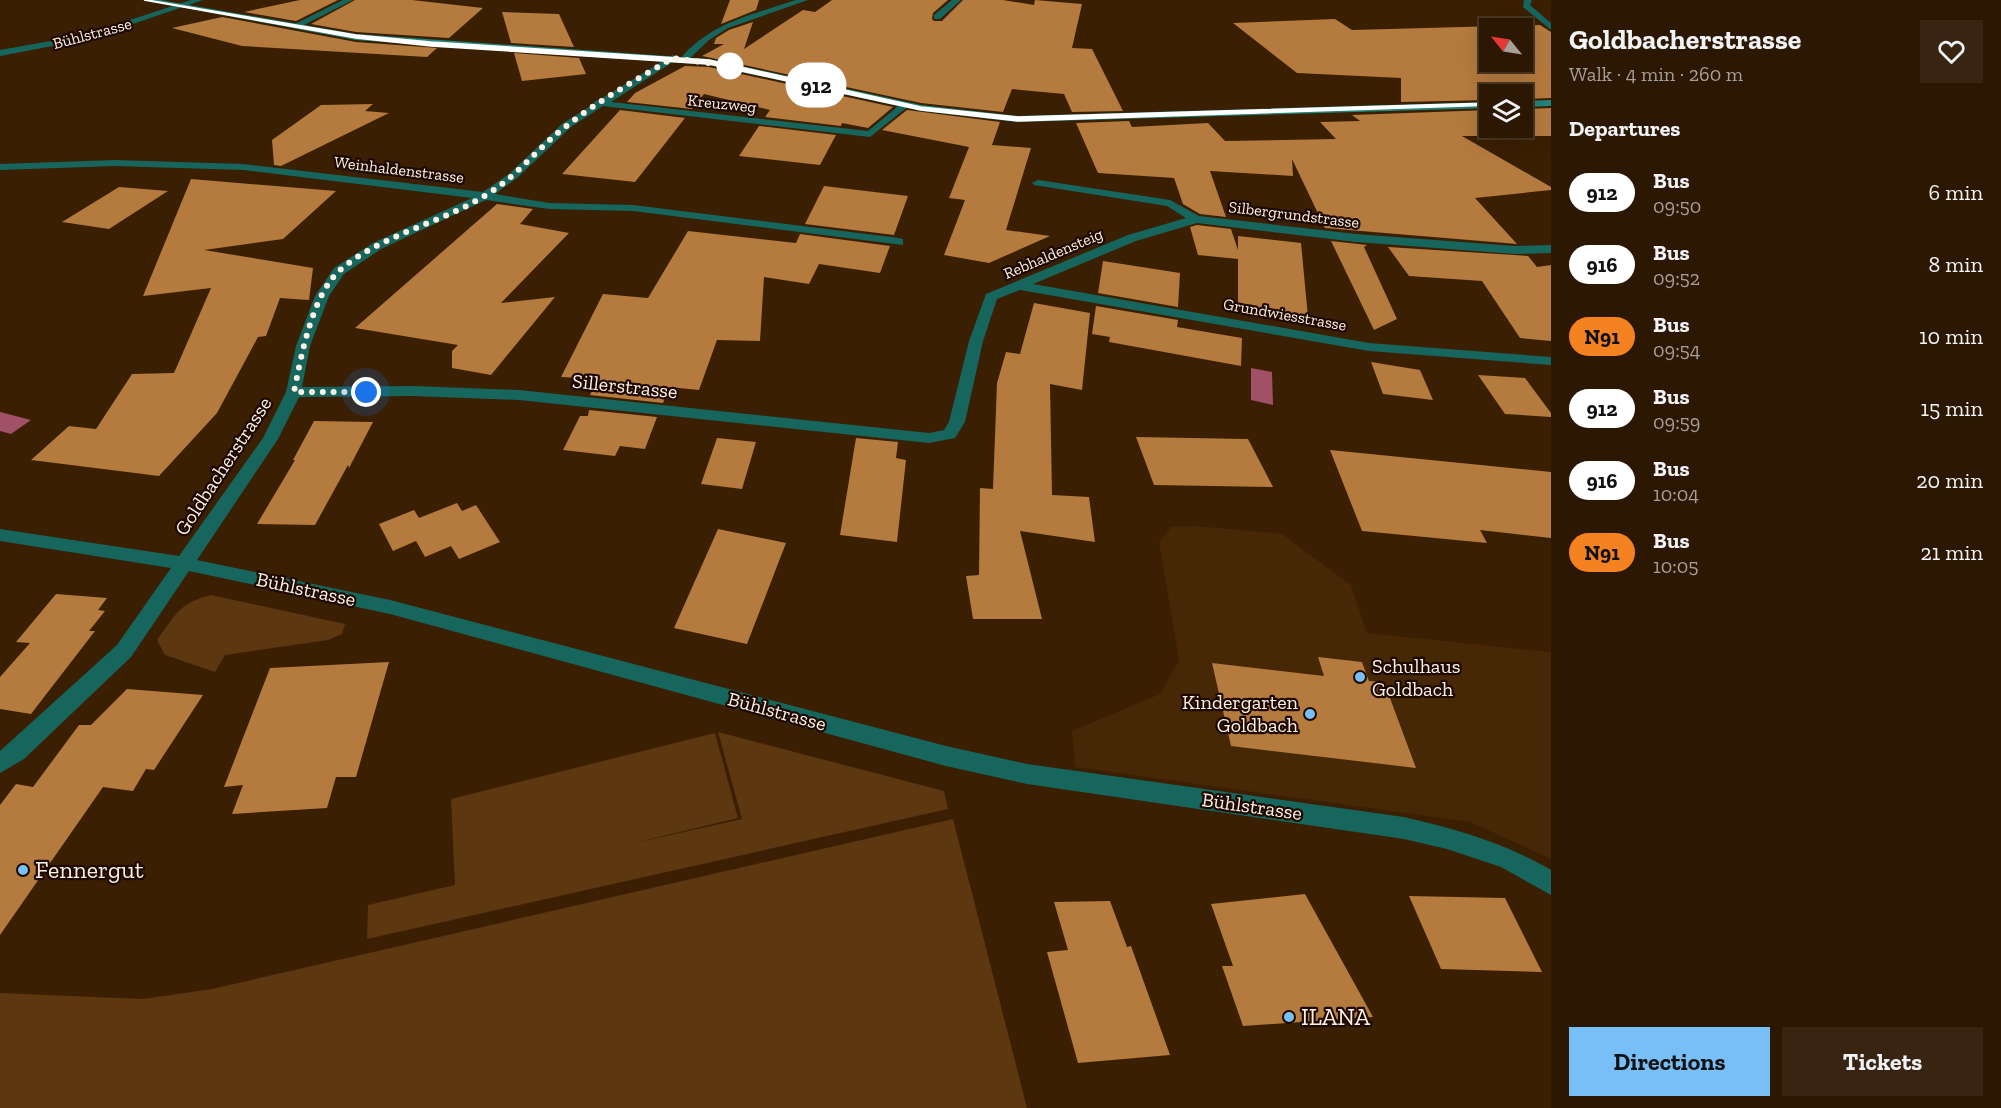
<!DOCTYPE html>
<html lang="en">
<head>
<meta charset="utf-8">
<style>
	body { margin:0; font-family:"Zilla Slab",serif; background:#382411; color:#f1f3f6; height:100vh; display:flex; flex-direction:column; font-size:22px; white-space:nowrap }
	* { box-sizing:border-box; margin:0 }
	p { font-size:20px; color:#a69f99 }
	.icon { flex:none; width:33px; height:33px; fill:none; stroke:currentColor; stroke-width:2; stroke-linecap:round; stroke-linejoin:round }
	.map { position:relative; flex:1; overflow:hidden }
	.side { display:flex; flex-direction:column; background:#2c1702; width:450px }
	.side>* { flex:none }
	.badge { padding:0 12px; border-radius:20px; font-size:21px; line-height:39px }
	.needle { width:39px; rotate:300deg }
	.controls { position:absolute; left:1479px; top:18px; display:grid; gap:12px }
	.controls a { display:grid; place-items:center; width:54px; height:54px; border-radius:0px; background:#2c1702; box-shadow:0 6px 24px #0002,0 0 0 2px #483624; font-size:30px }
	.you { position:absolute; width:30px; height:30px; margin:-15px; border:4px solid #fff; border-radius:50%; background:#1a73e8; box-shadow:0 0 0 9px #1a73e833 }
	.map>.badge { position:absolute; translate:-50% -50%; box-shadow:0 0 0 3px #fff }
	h2 { padding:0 18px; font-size:22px; line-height:54px }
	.round { display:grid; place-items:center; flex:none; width:63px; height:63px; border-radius:0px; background:#382411 }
	.summary { display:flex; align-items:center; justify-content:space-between; height:102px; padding:0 18px }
	h1 { font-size:28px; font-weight:700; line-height:45px }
	.action { display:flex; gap:12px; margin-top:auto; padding:12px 18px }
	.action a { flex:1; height:69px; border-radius:0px; background:#78bff7; color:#111; font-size:24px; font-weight:700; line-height:69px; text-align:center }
	.action a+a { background:#382411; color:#f1f3f6 }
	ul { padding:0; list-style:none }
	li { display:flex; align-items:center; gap:18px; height:72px; padding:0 18px }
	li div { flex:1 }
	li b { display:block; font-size:22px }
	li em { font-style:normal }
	li .badge { min-width:66px; font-weight:700; text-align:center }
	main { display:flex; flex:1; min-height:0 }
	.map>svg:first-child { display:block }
	.built { fill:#462706 }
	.green { fill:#5c370f }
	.water { fill:#a05167 }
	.building { fill:#b57a3e; fill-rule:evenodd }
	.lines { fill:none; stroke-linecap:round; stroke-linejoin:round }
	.street { fill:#16665d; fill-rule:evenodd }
	.secondary { fill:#21857a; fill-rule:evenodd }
	.line { fill:#fff; stroke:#fff; stroke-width:1.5 }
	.walk { stroke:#fdf1e6; stroke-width:6; stroke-dasharray:0 10.8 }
	.stop-dot { fill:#fff; stroke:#fff; stroke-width:3 }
	.poi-dot { fill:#78bff7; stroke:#1d0900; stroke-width:2 }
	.labels { text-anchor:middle; stroke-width:4.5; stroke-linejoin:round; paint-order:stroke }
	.far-street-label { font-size:16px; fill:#fdf1e6; stroke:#1d0900 }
	.street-label { font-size:20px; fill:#fdf1e6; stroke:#1d0900 }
	.poi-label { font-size:20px; fill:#fdf1e6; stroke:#1d0900; text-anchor:start }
	.near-poi-label { font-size:24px; fill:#fdf1e6; stroke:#1d0900; text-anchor:start }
</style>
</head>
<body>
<main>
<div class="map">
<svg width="1551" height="1108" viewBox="0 0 1551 1108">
	<rect width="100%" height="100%" fill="#3a1f02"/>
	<!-- built -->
	<polygon class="built" points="1196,526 1282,534 1351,585 1367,633 1551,652 1551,859 1470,822 1075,767 1072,731 1160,694 1179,660 1159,542 1171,527"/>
	<!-- green -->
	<g class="green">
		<path d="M211,595L345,624L342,634L328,640L225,655L215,672L165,655L157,640C176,614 179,603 211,595Z"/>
		<polygon points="718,732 944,791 948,809 367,939 368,905 455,885 451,799 715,733 738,818 634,843 742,819"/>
		<polygon points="953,819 1027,1108 0,1108 0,993 143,999 212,989"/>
	</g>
	<!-- water -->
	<g class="water">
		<polygon points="1251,368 1272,372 1273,405 1251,400"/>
		<polygon points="0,412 31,420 11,434 0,431"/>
	</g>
	<!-- building -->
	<g class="building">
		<polygon points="300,0 338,0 296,21 244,12"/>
		<polygon points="355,0 412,0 483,8 449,38 356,32 311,24"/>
		<polygon points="730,0 759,0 756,10 721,24"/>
		<polygon points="832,0 948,0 933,13 932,19 934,21 942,21 963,0 1003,0 1034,5 1035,0 1082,4 1072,48 1092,49 1123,111 1072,112 1064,94 1012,89 1003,112 921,103 702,56 724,44 714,44 716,38 729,30 753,22 744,49 803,10 815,12"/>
		<polygon points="502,12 559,14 574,47 511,43"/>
		<polygon points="222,17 356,42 437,48 427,57 242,46 172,28"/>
		<path d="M1335,19L1352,30L1540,25L1551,32V98L1522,99V94H1490V100L1401,102V78L1297,73L1233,23ZM1490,28H1522V62H1490Z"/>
		<polygon points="514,53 579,58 586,74 522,81"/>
		<polygon points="685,66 709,67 893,107 868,128 842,123 841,126 765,117 770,110 704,94 692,109 627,102 635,93"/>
		<polygon points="373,104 365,111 389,113 281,166 274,165 272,140 321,105"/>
		<polygon points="1551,108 1551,136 1462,136 1551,187 1551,190 1475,198 1517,244 1325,228 1292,159 1293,176 1210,171 1226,217 1200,214 1183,204 1174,178 1098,173 1076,123 1129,121 1132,127 1208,123 1225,141 1336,139 1320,122 1360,121 1352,115 1490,110 1490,128 1522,128 1522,109"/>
		<polygon points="620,110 685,118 635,182 562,174"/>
		<polygon points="907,110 1000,122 992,145 1031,148 1006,230 1050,236 989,263 944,255 965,200 949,198 969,147 882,130"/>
		<polygon points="759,126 836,135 820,165 739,156"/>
		<polygon points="191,179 336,191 283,239 204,250 313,268 309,300 280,298 266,336 258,337 217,413 159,476 31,460 69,426 96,429 132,374 174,373 211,288 143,296"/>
		<polygon points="824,186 908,196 894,235 805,224"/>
		<polygon points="119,187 168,191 109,229 62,222"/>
		<polygon points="497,204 533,209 520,224 569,233 501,303 555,297 491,375 452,368 452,351 458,345 355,328"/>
		<polygon points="1197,225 1231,229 1238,250 1238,236 1301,243 1308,317 1238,305 1238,259 1198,255 1190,227"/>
		<polygon points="688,231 796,243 800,234 890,246 880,273 819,264 809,284 764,277 760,341 717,340 699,390 669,387 663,403 590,395 598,379 561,377 603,294 648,298"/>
		<polygon points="1331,241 1367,245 1364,247 1397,319 1374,330"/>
		<polygon points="1388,247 1528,256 1537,267 1551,265 1551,341 1520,338 1482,281 1409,276"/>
		<polygon points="1103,261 1180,273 1178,307 1098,293"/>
		<polygon points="1034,303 1090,313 1082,390 1050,384 1052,495 1089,497 1095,542 1020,531 1042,619 973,619 966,576 979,575 980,488 993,489 997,383 1006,352 1020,354"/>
		<polygon points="1096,306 1178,320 1177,327 1242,338 1241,366 1109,342 1110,337 1092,334"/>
		<polygon points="1371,362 1420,370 1433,400 1383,394"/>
		<polygon points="1478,375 1525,378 1551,413 1551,417 1505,414"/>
		<polygon points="589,410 657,417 645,449 620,446 615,456 563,450 580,416 588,416"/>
		<polygon points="314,421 373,422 349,468 348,465 315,525 257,524 295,460 293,460"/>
		<polygon points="1136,437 1248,439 1273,487 1154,485"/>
		<polygon points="717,438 756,442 742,489 701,484"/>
		<polygon points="856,438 898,442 896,458 906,460 897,542 840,535"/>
		<polygon points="1330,450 1551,472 1551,538 1480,530 1487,543 1362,531"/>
		<polygon points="457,503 462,511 476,505 500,542 459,559 451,546 425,557 416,541 393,551 379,524 414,510 419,518"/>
		<polygon points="718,529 786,543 747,644 674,628"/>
		<polygon points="56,594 107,598 98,610 105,611 89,631 95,631 31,714 0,709 0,677 30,643 16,642"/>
		<polygon points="1318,657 1362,662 1369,681 1384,682 1416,768 1231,746 1212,663 1324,676"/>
		<polygon points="389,662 356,777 336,777 327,808 232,814 243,785 224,787 270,668"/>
		<polygon points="127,689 203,695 154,770 146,769 133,791 103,787 0,935 0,805 16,784 33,787 79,725 91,725"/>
		<polygon points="1305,894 1373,1017 1243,1026 1222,966 1233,966 1211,904"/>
		<polygon points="1409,896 1505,898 1542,972 1441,969"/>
		<polygon points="1110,901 1127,947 1131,946 1170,1055 1078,1063 1047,952 1068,950 1054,902"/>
	</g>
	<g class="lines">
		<!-- street -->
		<g class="street">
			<polygon points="191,0 203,0 89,39 0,56 0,50 84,35"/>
			<polygon points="343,0 353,0 298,28 291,26"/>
			<path d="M796,0H808L728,28L709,40L687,61L680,59C711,22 752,15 796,0Z"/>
			<polygon points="952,0 961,0 940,19 934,19 934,15"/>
			<polygon points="1524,0 1532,0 1530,5 1551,23 1551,30 1523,7"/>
			<path d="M673,55L677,58L676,60L611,102L868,131L902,103L910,105L870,137L603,106L571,127L517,178L495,194L549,203L633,205L899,238L903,239V245L633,211L549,209L486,200L381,249L344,274L329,296L310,346L302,387L414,386L519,390L929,433L944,430L949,422L969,341L986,294L1128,235L1186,218L1167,206L1034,185L1032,183L1038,180L1170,200L1199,216L1356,234L1515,246L1551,245V253L1515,254L1356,242L1197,223L1136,241L1033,284L1369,343L1551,357V365L1369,351L1020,290L997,299L983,341L965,422L955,438L929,443L519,400L414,396L299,397L278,439L197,560L390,600L946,746L1027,764L1404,817C1459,830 1502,842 1551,870V895L1501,867L1447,849L1404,839L1027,784L946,766L390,614L189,571L131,657L24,759L0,773V751L117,645L171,568L0,541V529L179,556L263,438L286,392L296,346L315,296L334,268L373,243L472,198L243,170L115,166L0,170V164L115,160L243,164L483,192L509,174L563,123L594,104L595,101L599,100Z"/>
		</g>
		<!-- secondary -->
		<g class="secondary">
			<polygon points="143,0 160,0 356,34 709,59 921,105 1018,116 1490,102 1490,108 1018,122 921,111 709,65 356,40"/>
			<polygon points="1551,100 1551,106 1522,107 1522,101"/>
		</g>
	</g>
	<!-- line -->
	<polygon class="line" points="144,0 147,0 356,35 431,42 709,60 921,107 1018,117 1490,103 1493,105 1018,121 921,110 709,64 431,46 356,38"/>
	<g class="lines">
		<!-- walk -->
		<path class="walk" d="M366,392H294C301,357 312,295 340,270C382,234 440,224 486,195C518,176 539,146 569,124C601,99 638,79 673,58L730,66"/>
	</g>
	<!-- markers -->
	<circle class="stop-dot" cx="730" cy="66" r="12"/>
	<g class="poi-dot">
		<circle cx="1360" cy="677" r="6"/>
		<circle cx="1310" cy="714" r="6"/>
		<circle cx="23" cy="870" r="6"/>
		<circle cx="1289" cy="1017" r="6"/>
	</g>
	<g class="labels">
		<!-- far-street labels -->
		<g class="far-street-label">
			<text transform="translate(92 33) rotate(-15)" y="6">Bühlstrasse</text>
			<text transform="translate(722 103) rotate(6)" y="6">Kreuzweg</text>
			<text transform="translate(399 169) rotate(7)" y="6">Weinhaldenstrasse</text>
			<text transform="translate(1294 214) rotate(7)" y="6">Silbergrundstrasse</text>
			<text transform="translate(1053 253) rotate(-23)" y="6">Rebhaldensteig</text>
			<text transform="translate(1285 314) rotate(10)" y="6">Grundwiesstrasse</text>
		</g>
		<!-- street labels -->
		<g class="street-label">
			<text transform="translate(625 386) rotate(6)" y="7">Sillerstrasse</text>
			<text transform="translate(223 466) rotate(-57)" y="7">Goldbacherstrasse</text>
			<text transform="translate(306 589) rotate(12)" y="7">Bühlstrasse</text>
			<text transform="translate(777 711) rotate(15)" y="7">Bühlstrasse</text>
			<text transform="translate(1252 806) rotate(8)" y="7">Bühlstrasse</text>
		</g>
		<!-- poi labels -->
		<g class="poi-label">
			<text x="1372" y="673">Schulhaus<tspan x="1372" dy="23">Goldbach</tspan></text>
			<text x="1298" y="709" text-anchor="end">Kindergarten<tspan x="1298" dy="23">Goldbach</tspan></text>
		</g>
		<!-- near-poi labels -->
		<g class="near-poi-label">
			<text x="35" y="878">Fennergut</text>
			<text x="1301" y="1025">ILANA</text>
		</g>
	</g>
</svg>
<div class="controls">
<a><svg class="needle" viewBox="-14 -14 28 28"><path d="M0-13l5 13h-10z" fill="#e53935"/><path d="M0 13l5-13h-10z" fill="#a69f99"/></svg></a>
<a><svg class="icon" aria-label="layers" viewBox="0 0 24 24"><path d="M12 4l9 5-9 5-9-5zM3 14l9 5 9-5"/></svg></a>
</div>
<div class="you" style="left:366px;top:392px"></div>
<b class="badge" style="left:816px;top:85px;background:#fff;color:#111">912</b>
</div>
<section class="side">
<div class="summary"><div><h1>Goldbacherstrasse</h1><p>Walk · 4 min · 260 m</p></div><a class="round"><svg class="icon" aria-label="heart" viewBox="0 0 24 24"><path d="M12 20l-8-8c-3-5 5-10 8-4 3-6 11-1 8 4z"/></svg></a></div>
<h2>Departures</h2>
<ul>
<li><span class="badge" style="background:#fff;color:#111">912</span><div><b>Bus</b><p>09:50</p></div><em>6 min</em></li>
<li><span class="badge" style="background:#fff;color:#111">916</span><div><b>Bus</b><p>09:52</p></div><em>8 min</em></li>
<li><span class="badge" style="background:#f58220;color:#111">N91</span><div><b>Bus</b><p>09:54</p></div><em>10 min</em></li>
<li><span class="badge" style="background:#fff;color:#111">912</span><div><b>Bus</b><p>09:59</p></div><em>15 min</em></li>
<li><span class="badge" style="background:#fff;color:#111">916</span><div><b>Bus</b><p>10:04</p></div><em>20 min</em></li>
<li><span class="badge" style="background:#f58220;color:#111">N91</span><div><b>Bus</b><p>10:05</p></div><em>21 min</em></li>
</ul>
<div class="action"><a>Directions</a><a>Tickets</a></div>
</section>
</main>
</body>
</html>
